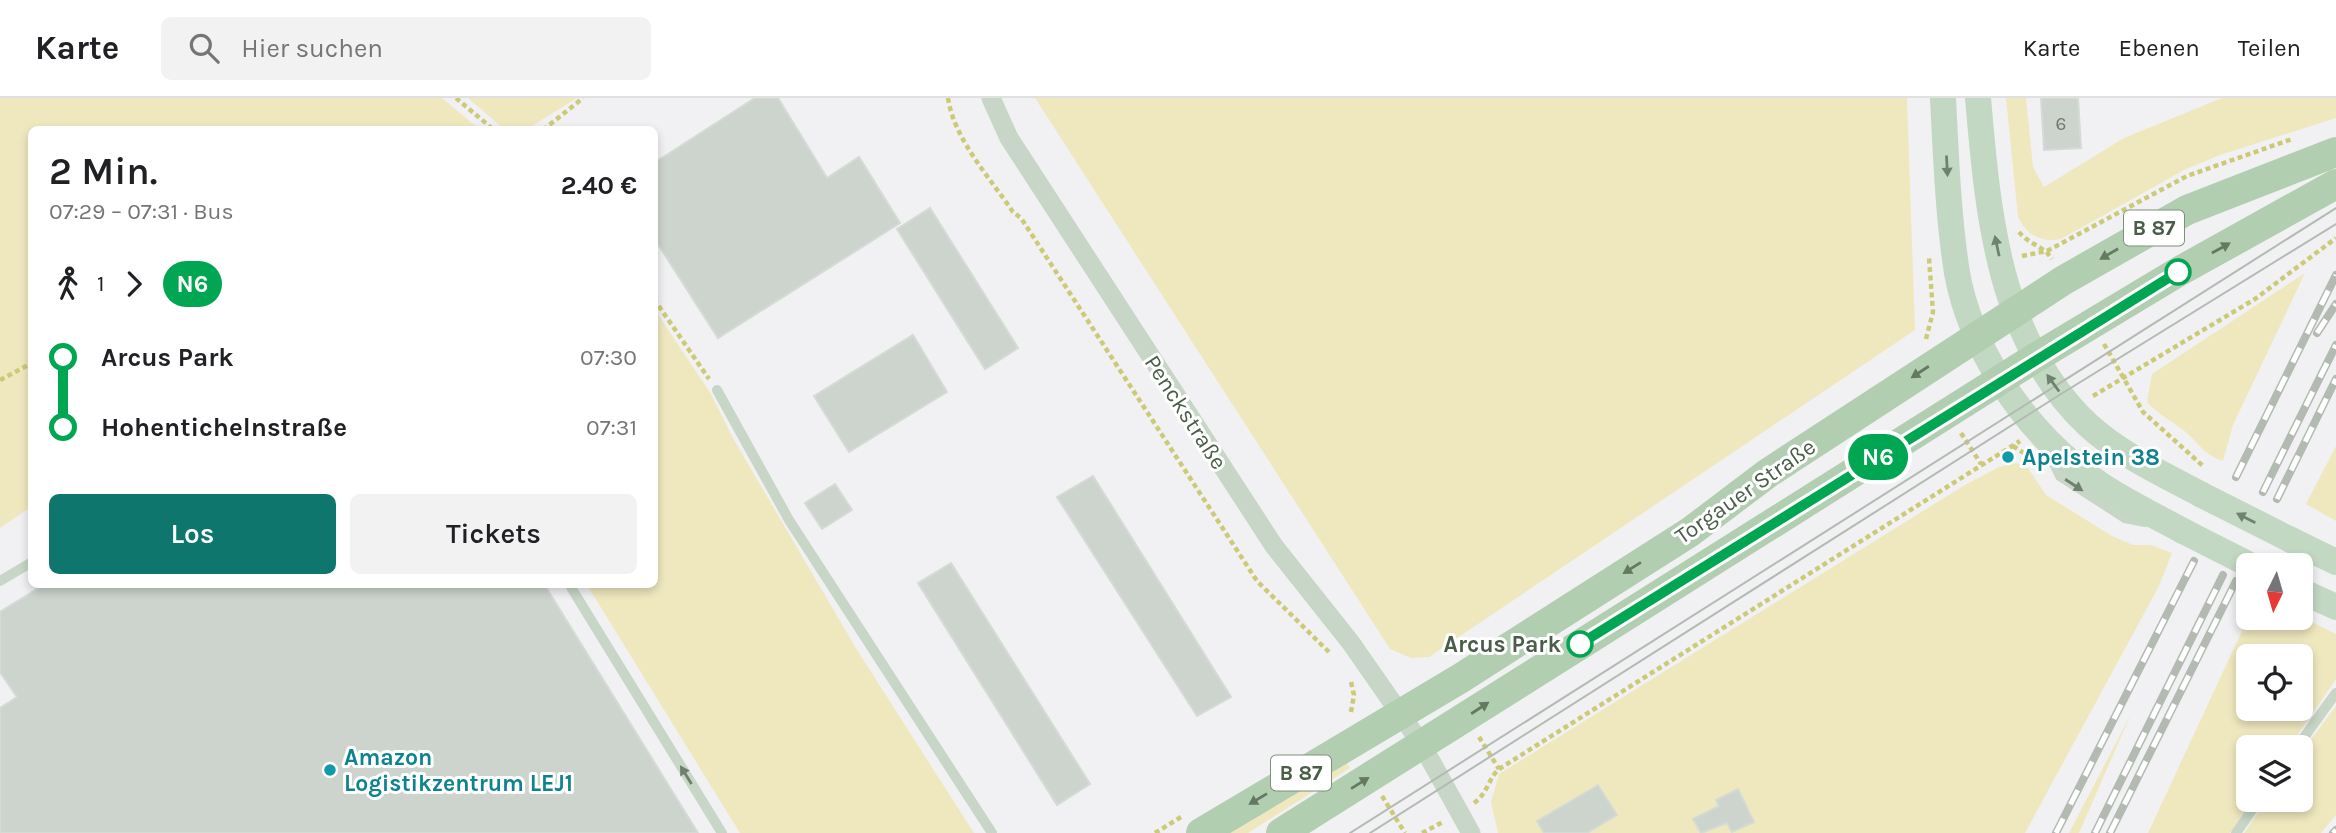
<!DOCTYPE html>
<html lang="de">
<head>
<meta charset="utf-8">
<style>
	body { margin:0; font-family:Karla,sans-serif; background:#f2f2f2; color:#202124; height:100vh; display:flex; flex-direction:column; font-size:26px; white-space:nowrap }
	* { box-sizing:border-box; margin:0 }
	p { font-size:23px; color:#757577 }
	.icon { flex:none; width:38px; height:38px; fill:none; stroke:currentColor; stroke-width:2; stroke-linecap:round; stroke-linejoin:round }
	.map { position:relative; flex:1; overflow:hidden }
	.panel { position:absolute; left:28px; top:28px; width:630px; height:462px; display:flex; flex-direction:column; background:#fff; border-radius:10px; box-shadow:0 4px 10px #0003 }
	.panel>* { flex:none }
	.badge { padding:0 14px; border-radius:23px; font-size:24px; line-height:46px }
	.needle { width:46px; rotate:185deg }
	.tools { position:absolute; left:2236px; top:455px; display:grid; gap:14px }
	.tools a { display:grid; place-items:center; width:77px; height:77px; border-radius:10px; background:#fff; box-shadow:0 4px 10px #0003; font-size:35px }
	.map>.badge { position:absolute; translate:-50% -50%; box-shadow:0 0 0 4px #fff }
	.legs { display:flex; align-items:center; gap:10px; height:77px; padding:0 21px; font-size:23px }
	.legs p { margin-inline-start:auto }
	.summary { display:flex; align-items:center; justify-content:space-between; height:119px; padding:0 21px }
	h1 { font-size:38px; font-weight:600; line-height:52px }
	.action { display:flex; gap:14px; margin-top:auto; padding:14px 21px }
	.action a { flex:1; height:80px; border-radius:10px; background:#0f766e; color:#fff; font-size:28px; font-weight:600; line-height:80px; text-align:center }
	.action a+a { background:#f2f2f2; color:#202124 }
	ul { padding:0 21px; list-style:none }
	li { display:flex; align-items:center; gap:24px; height:70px; font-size:26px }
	li i { display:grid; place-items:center; width:10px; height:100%; margin:0 9px; background:currentColor }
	li i::after { content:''; width:18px; height:18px; margin:-9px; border:5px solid; border-radius:50%; background:#fff }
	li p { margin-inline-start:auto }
	li:first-child i { background:linear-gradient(#0000 50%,currentColor 0) }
	li:last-child i { background:linear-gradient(currentColor 50%,#0000 0) }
	header { display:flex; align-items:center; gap:42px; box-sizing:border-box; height:98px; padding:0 35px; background:#fff; border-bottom:2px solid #e0e0e0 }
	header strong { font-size:33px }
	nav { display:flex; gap:38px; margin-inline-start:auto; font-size:24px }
	.search { width:490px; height:63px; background:#f2f2f2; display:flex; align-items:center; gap:18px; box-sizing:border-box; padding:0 24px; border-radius:10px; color:#757577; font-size:26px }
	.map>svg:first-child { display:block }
	.green { fill:#efe8bf; fill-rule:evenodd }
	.building { fill:#cdd4cd; stroke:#d4dbd5; stroke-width:2 }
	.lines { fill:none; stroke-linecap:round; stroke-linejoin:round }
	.path { stroke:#cdca77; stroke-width:4.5; stroke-dasharray:5 3.5; stroke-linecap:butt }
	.service { stroke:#c7d6c6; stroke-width:10 }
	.minor { stroke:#c7d6c6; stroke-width:19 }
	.secondary { stroke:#c3d8c3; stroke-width:26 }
	.primary { stroke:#b1ceb0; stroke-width:30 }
	.tram { stroke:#b2bab2; stroke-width:2 }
	.rail-casing { stroke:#b2bab2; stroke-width:8 }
	.rail { stroke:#fff; stroke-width:5; stroke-dasharray:16; stroke-linecap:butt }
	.secondary-bridge { stroke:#c3d8c3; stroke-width:26 }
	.oneway { fill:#6e826d }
	.oneway2 { fill:#637962 }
	.oneway3 { fill:#6f816e }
	.line-1-casing { stroke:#fff; stroke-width:16 }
	.line-1 { stroke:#00a651; stroke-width:10 }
	.stop-1-dot { fill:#fff; stroke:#00a651; stroke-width:3.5 }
	.culture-dot { fill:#0f9aa8; stroke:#fff; stroke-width:2.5 }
	.labels { text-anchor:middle; stroke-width:6; stroke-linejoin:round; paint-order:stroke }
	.number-label { font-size:19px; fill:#6a7b69 }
	.shield { fill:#fff; stroke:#808e7f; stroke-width:2 }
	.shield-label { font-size:21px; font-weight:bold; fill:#495d48 }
	.street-label { font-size:23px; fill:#495d48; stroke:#fff }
	.culture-label { font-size:23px; font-weight:bold; fill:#0d838f; stroke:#fff; text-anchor:start }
	.stop-label { font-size:23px; font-weight:bold; fill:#495d48; stroke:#fff; text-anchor:end }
</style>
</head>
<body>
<header>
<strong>Karte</strong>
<div class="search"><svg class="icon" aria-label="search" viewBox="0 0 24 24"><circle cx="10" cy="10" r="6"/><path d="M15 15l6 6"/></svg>Hier suchen</div>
<nav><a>Karte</a><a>Ebenen</a><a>Teilen</a></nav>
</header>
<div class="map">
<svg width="2336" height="735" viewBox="0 0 2336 735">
	<rect width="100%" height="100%" fill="#f1f0f2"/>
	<!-- green -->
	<g class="green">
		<polygon points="0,0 442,0 479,31 32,32 31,409 0,430"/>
		<polygon points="468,0 577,0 527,31 505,32"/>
		<polygon points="1035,0 1907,0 1915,232 1429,559 1411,560 1390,551"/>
		<path d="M2006,0H2026L2033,69L2044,89L2124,40L2222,0H2336V20L2220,57L2184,72L2061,141C2041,145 2027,137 2018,119Z"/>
		<path d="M2305,175L2233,327L2223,363C2203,357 2198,343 2183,332C2170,322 2158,316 2147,304L2152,276Z"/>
		<polygon points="655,212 711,296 734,342 857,552 974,735 740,735 587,487 654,486"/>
		<polygon points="2336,348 2336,423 2306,406"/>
		<polygon points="2017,365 2027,369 2046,397 2112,438 2133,447 2151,447 2172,455 2159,488 2025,735 1498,735 1491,704 1499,676 1965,387 1999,369"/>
		<path d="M2249,518L2301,519L2336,536V581L2289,649H2249V702H2253L2230,735H2148ZM2249,558H2301V611H2249Z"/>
		<polygon points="2336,608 2336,717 2321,735 2244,735 2267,702 2301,702 2301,655"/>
		<polygon points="2131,616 2079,735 2069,735"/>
		<polygon points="1346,663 1350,670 1248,735 1229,735"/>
	</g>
	<!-- building -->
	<g class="building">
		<polygon points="755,0 778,0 827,80 859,59 900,125 718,240 654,140 654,65"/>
		<polygon points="2041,0 2078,0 2081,50 2044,52"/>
		<polygon points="930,110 1018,250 985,271 897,131"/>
		<polygon points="913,237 947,294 849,354 814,298"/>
		<polygon points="1093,378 1231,599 1197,618 1057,399"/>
		<polygon points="835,386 852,412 822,431 805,405"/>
		<polygon points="951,465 1090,686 1057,707 918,485"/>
		<polygon points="45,486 544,486 698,735 0,735 0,610 17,599 0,574 0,514"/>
		<polygon points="1598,687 1617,717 1587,735 1544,735 1537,723"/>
		<polygon points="1738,691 1754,724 1732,734 1727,725 1701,735 1693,721 1719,708 1716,702"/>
	</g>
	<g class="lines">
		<!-- path -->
		<g class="path">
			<polyline points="456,0 494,32"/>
			<path d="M948,0C954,41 990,80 1013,114L1021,120L1257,483L1330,555"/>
			<polyline points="543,32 583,0"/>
			<path d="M2019,134C2028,146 2044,148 2052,161"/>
			<polyline points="2022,158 2047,153 2187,78 2292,41"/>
			<polyline points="654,201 709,281"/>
			<polyline points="1926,241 1933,214 1929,160"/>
			<polyline points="2104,246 2143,314 2203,368"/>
			<polyline points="0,282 32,265"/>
			<polyline points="2093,298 2255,201 2336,140"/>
			<polyline points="1961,335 1981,366"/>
			<polyline points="2013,348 2027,357"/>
			<polyline points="1351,614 1354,597 1351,584"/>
			<polyline points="1479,639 1499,671"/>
			<polyline points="1382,698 1405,735"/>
			<path d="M1474,705C1488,695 1488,681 1499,671L2020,343"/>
			<polyline points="1155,735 1181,719"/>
			<polyline points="1422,735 1443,724"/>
		</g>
		<!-- service -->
		<g class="service">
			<polyline points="717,292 789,422 992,735"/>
			<polyline points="2050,357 2060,378 2125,420 2145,424"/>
			<polyline points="0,483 32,464"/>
			<polyline points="569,486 722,735"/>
			<polyline points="2297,649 2336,595"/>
			<polyline points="2236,735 2259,702"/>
		</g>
		<!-- minor -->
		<polyline class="minor" points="991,0 1009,40 1274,448 1351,545 1422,647 1471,735"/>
		<!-- secondary -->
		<g class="secondary">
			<path d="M1943,0C1946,58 1948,117 1957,175C1970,247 2018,321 2074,367C2106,394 2146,413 2183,433"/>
			<path d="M1978,0C1988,116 1998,242 2088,327C2121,357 2163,376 2202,397"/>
			<polyline points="2291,442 2336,464"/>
			<polyline points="2301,493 2336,509"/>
		</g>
		<!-- primary -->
		<g class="primary">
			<polyline points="1201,735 1461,580 1690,434 1768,375 2064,182 2187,112 2336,54"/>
			<polyline points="1281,735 2035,260 2178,174 2336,86"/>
		</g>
		<!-- tram -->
		<g class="tram">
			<polyline points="1350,735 2336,110"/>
			<polyline points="1370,735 2061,296 2336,126"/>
		</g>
		<!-- rail casing -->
		<g class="rail-casing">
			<g id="rail">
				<polyline points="2317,235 2336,206"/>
				<polyline points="2236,379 2336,177"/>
				<polyline points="2263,394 2336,247"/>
				<polyline points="2277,401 2336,281"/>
				<polyline points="2056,735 2194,463"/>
				<polyline points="2095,735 2223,477"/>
				<polyline points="2110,735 2236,483"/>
				<polyline points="2333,735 2336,732"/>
			</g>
		</g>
		<!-- rail -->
		<use href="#rail" class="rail"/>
		<!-- secondary-bridge -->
		<g class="secondary-bridge">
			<polyline points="2202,397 2291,442"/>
			<polyline points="2183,433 2250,467"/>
		</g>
	</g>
	<!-- one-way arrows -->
	<defs><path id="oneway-solid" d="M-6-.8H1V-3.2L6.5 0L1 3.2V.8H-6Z" transform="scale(1.75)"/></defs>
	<g class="oneway">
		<use href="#oneway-solid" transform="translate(1947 68) rotate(87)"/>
		<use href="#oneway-solid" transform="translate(1997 148) rotate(-102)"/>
		<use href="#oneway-solid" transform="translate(2053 285) rotate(-126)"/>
		<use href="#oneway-solid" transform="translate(2246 420) rotate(-153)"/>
	</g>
	<g class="oneway2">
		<use href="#oneway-solid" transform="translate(2221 150) rotate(-29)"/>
		<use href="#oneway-solid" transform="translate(2109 156) rotate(150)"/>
		<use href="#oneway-solid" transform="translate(1920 274) rotate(147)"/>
		<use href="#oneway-solid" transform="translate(1632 470) rotate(148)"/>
		<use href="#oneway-solid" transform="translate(1480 610) rotate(-33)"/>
		<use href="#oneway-solid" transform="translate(1360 685) rotate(-32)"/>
		<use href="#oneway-solid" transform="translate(1258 701) rotate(149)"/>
	</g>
	<g class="oneway3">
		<use href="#oneway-solid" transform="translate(2074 387) rotate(33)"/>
		<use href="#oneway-solid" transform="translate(686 677) rotate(-122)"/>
	</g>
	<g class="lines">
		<!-- line-1 casing -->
		<g class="line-1-casing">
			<polyline id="line-1" points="1580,546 2178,174"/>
		</g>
		<!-- line-1 -->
		<use href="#line-1" class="line-1"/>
	</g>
	<!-- markers -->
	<g class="stop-1-dot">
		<circle cx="2178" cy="174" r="12"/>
		<circle cx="1580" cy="546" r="12"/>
	</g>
	<g class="culture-dot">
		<circle cx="2008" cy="359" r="7"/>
		<circle cx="330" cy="672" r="7"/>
	</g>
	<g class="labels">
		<!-- number labels -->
		<g class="number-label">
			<text x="2061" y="32">6</text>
		</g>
		<!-- shield labels -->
		<g class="shield">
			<rect x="2124" y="112.5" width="60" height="35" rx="5"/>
			<rect x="1271" y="657.5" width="60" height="35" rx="5"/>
		</g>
		<g class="shield-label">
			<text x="2154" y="137">B 87</text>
			<text x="1301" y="682">B 87</text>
		</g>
		<!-- street labels -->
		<g class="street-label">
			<text transform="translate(1186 314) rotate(57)" y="8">Penckstraße</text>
			<text transform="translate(1745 393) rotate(-35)" y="8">Torgauer Straße</text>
		</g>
		<!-- culture labels -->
		<g class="culture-label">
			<text x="2022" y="367">Apelstein 38</text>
			<text x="344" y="667">Amazon<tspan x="344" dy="26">Logistikzentrum LEJ1</tspan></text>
		</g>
		<!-- stop labels -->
		<g class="stop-label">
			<text x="1561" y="554">Arcus Park</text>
		</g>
	</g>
</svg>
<div class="tools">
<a><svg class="needle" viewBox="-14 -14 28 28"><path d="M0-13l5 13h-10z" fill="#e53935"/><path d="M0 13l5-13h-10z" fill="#757577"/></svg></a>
<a><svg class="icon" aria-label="locate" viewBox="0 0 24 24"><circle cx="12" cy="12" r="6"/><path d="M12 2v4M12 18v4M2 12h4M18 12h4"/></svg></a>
<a><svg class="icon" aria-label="layers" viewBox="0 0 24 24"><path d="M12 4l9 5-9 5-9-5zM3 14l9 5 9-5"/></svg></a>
</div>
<b class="badge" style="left:1878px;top:359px;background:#00a651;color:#fff">N6</b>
<section class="panel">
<div class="summary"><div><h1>2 Min.</h1><p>07:29 – 07:31 · Bus</p></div><b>2.40 €</b></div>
<div class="legs"><svg class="icon" aria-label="walk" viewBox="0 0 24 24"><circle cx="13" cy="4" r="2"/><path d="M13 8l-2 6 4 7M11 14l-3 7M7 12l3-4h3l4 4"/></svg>1<svg class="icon" aria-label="forward" viewBox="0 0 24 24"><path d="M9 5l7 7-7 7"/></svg><b class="badge" style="background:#00a651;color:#fff">N6</b></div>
<ul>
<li><i style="color:#00a651"></i><b>Arcus Park</b><p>07:30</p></li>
<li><i style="color:#00a651"></i><b>Hohentichelnstraße</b><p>07:31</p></li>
</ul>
<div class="action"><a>Los</a><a>Tickets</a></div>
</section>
</div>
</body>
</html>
